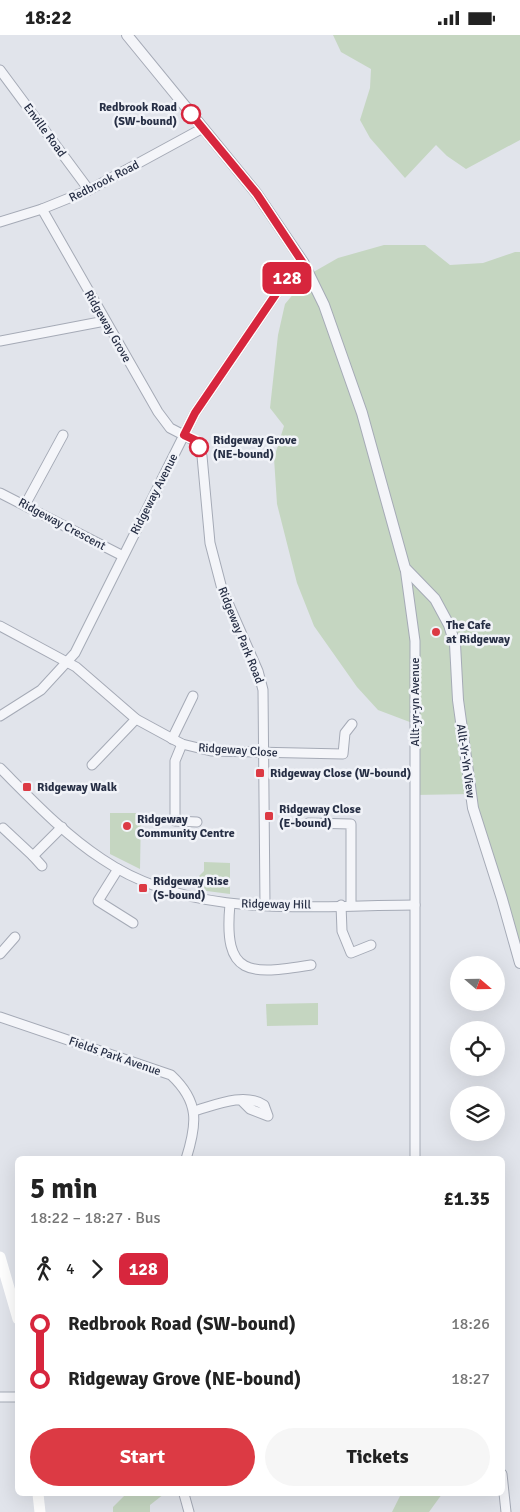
<!DOCTYPE html>
<html lang="en">
<head>
<meta charset="utf-8">
<style>
	body { margin:0; font-family:Signika,sans-serif; background:#f6f6f6; color:#222; height:100vh; display:flex; flex-direction:column; font-size:19px; white-space:nowrap }
	* { box-sizing:border-box; margin:0 }
	p { font-size:16px; color:#767676 }
	.icon { flex:none; width:28px; height:28px; fill:none; stroke:currentColor; stroke-width:2; stroke-linecap:round; stroke-linejoin:round }
	.map { position:relative; flex:1; overflow:hidden }
	.sheet { position:absolute; left:15px; top:1121px; width:490px; height:340px; display:flex; flex-direction:column; background:#fff; border-radius:8px; box-shadow:0 5px 20px #0002 }
	.sheet>* { flex:none }
	.badge { padding:0 10px; border-radius:8px; font-size:18px; line-height:32px }
	.needle { width:32px; rotate:110deg }
	.buttons { position:absolute; left:450px; top:921px; display:grid; gap:10px }
	.buttons a { display:grid; place-items:center; width:55px; height:55px; border-radius:50%; background:#fff; box-shadow:0 5px 20px #0002; font-size:25px }
	.map>.badge { position:absolute; translate:-50% -50%; box-shadow:0 0 0 2px #fff }
	.legs { display:flex; align-items:center; gap:8px; height:55px; padding:0 15px; font-size:16px }
	.legs p { margin-inline-start:auto }
	.head { display:flex; align-items:center; justify-content:space-between; height:85px; padding:0 15px }
	h1 { font-size:28px; font-weight:700; line-height:38px }
	.button { display:flex; gap:10px; margin-top:auto; padding:10px 15px }
	.button a { flex:1; height:58px; border-radius:30px; background:#dc3a44; color:#fff; font-size:20px; font-weight:700; line-height:58px; text-align:center }
	.button a+a { background:#f6f6f6; color:#222 }
	ul { padding:0 15px; list-style:none }
	li { display:flex; align-items:center; gap:18px; height:55px; font-size:19px }
	li i { display:grid; place-items:center; width:8px; height:100%; margin:0 6px; background:currentColor }
	li i::after { content:''; width:12px; height:12px; margin:-6px; border:4px solid; border-radius:50%; background:#fff }
	li p { margin-inline-start:auto }
	li:first-child i { background:linear-gradient(#0000 50%,currentColor 0) }
	li:last-child i { background:linear-gradient(currentColor 50%,#0000 0) }
	.status { display:flex; justify-content:space-between; align-items:center; height:35px; padding:0 25px; background:#fff; direction:ltr }
	.status svg { height:14px; fill:currentColor }
	.map>svg:first-child { display:block }
	.green { fill:#c5d6c1 }
	.lines { fill:none; stroke-linecap:round; stroke-linejoin:round }
	.minor-casing { stroke:#a5aab6; stroke-width:11 }
	.tertiary-casing { stroke:#a5aab6; stroke-width:12 }
	.minor { stroke:#f4f5f9; stroke-width:9 }
	.tertiary { stroke:#f4f5f9; stroke-width:10 }
	.secondary { stroke:#fff; stroke-width:11 }
	.line-1-casing { stroke:#fff; stroke-width:11 }
	.line-1 { stroke:#d7263d; stroke-width:8 }
	.stop-1-dot { fill:#fff; stroke:#d7263d; stroke-width:2.5 }
	.poi-dot { fill:#dc3a44; stroke:#f1f3f8; stroke-width:2 }
	.labels { text-anchor:middle; stroke-width:5; stroke-linejoin:round; paint-order:stroke }
	.stop-label { font-size:12px; font-weight:bold; fill:#272f45; stroke:#f1f3f8; text-anchor:end }
	.street-label { font-size:12px; fill:#272f45; stroke:#f1f3f8 }
	.poi-label { font-size:12px; font-weight:bold; fill:#272f45; stroke:#f1f3f8; text-anchor:start }
</style>
</head>
<body>
<div class="status"><b>18:22</b><svg viewBox="0 0 49 12"><path d="M0 12V9h3v3zM5 12V6h3v6zM10 12V3h3v9zM15 12V0h3v12zM26 1h20v11H26zM47 4h2v5h-2z"/></svg></div>
<div class="map">
<svg width="520" height="1477" viewBox="0 0 520 1477">
	<rect width="100%" height="100%" fill="#e1e4eb"/>
	<!-- green -->
	<g class="green">
		<polygon points="333,0 520,0 520,105 466,134 447,121 436,110 405,143 370,103 360,85 370,53 371,34 341,17"/>
		<polygon points="384,210 425,210 450,230 483,228 515,217 520,217 520,928 471,759 415,760 415,689 378,675 357,652 314,591 297,548 277,469 274,423 284,391 270,373 278,300 285,269 310,239 338,223"/>
		<polygon points="110,778 141,778 140,834 110,819"/>
		<polygon points="204,827 230,828 230,859 199,855 199,841 204,836"/>
		<polygon points="318,968 318,990 267,991 266,969"/>
		<polygon points="126,1459 164,1459 150,1470 150,1477 113,1477 113,1472"/>
		<polygon points="401,1459 442,1459 429,1477 392,1477"/>
	</g>
	<g class="lines">
		<!-- minor casing -->
		<g class="minor-casing">
			<g id="minor">
				<polyline points="0,35 89,155"/>
				<polyline points="42,174 158,377 170,393 197,407 202,421 210,508 222,554 258,636 263,655 265,870"/>
				<polyline points="0,187 42,174 89,155 203,93"/>
				<polyline points="0,306 105,286"/>
				<polyline points="0,458 123,521"/>
				<polyline points="25,470 63,400"/>
				<polyline points="405,533 415,606 415,1124"/>
				<polyline points="0,591 76,632 136,684 182,709 211,716 343,719 345,698 352,689"/>
				<polyline points="0,681 41,655 75,618 195,378 291,237 303,227"/>
				<polyline points="172,704 193,661"/>
				<polyline points="182,709 175,726 175,786 197,787"/>
				<polyline points="92,730 136,684"/>
				<path d="M0,733C32,765 64,799 102,824C193,886 310,870 415,870"/>
				<polyline points="308,788 351,789 351,870"/>
				<polyline points="3,793 33,821"/>
				<polyline points="42,831 33,821 62,792"/>
				<polyline points="118,834 98,866 133,888"/>
				<path d="M230,869C223,942 249,940 311,930"/>
				<polyline points="341,870 342,896 351,918 371,910"/>
				<polyline points="0,919 15,902"/>
				<path d="M0,982L171,1040C200,1067 197,1089 186,1124"/>
				<path d="M194,1076C215,1070 244,1057 264,1070L268,1081L250,1074L242,1066"/>
				<polyline points="0,1362 18,1362"/>
				<polyline points="502,1439 506,1477"/>
				<polyline points="184,1459 189,1477"/>
			</g>
		</g>
		<!-- tertiary casing -->
		<g class="tertiary-casing">
			<polyline id="tertiary" points="127,0 257,159 303,227 324,270 362,378 405,533 435,564 449,590 455,609 458,665 473,773 502,864 520,928"/>
		</g>
		<!-- minor -->
		<use href="#minor" class="minor"/>
		<!-- tertiary -->
		<use href="#tertiary" class="tertiary"/>
		<!-- secondary -->
		<g class="secondary">
			<polyline points="0,1222 18,1284"/>
			<polyline points="38,1459 40,1477"/>
		</g>
	</g>
	<g class="lines">
		<!-- line-1 casing -->
		<g class="line-1-casing">
			<polyline id="line-1" points="191,79 257,159 303,228 291,237 195,378 184,400 197,406 199,412"/>
		</g>
		<!-- line-1 -->
		<use href="#line-1" class="line-1"/>
	</g>
	<!-- markers -->
	<g class="stop-1-dot">
		<circle cx="191" cy="79" r="9"/>
		<circle cx="199" cy="412" r="9"/>
	</g>
	<g class="poi-dot">
		<circle cx="436" cy="597" r="5"/>
		<rect x="255" y="733" width="10" height="10" rx="2.5"/>
		<rect x="22" y="747" width="10" height="10" rx="2.5"/>
		<rect x="264" y="776" width="10" height="10" rx="2.5"/>
		<circle cx="127" cy="791" r="5"/>
		<rect x="138" y="848" width="10" height="10" rx="2.5"/>
	</g>
	<g class="labels">
		<!-- stop labels -->
		<g class="stop-label">
			<text x="177" y="76">Redbrook Road<tspan x="177" dy="14">(SW-bound)</tspan></text>
			<text x="213" y="409" text-anchor="start">Ridgeway Grove<tspan x="213" dy="14">(NE-bound)</tspan></text>
		</g>
		<!-- street labels -->
		<g class="street-label">
			<text transform="translate(45 95) rotate(54)" y="4">Enville Road</text>
			<text transform="translate(104 146) rotate(-27)" y="4">Redbrook Road</text>
			<text transform="translate(108 291) rotate(60)" y="4">Ridgeway Grove</text>
			<text transform="translate(154 459) rotate(-63)" y="4">Ridgeway Avenue</text>
			<text transform="translate(62 489) rotate(28)" y="4">Ridgeway Crescent</text>
			<text transform="translate(241 600) rotate(68)" y="4">Ridgeway Park Road</text>
			<text transform="translate(415 667) rotate(-90)" y="4">Allt-yr-yn Avenue</text>
			<text transform="translate(238 715) rotate(4)" y="4">Ridgeway Close</text>
			<text transform="translate(466 726) rotate(82)" y="4">Allt-Yr-Yn View</text>
			<text transform="translate(276 869) rotate(1)" y="4">Ridgeway Hill</text>
			<text transform="translate(115 1021) rotate(19)" y="4">Fields Park Avenue</text>
		</g>
		<!-- poi labels -->
		<g class="poi-label">
			<text x="446" y="594">The Cafe<tspan x="446" dy="14">at Ridgeway</tspan></text>
			<text x="270" y="742">Ridgeway Close (W-bound)</text>
			<text x="37" y="756">Ridgeway Walk</text>
			<text x="279" y="778">Ridgeway Close<tspan x="279" dy="14">(E-bound)</tspan></text>
			<text x="137" y="788">Ridgeway<tspan x="137" dy="14">Community Centre</tspan></text>
			<text x="153" y="850">Ridgeway Rise<tspan x="153" dy="14">(S-bound)</tspan></text>
		</g>
	</g>
</svg>
<div class="buttons">
<a><svg class="needle" viewBox="-14 -14 28 28"><path d="M0-13l5 13h-10z" fill="#e53935"/><path d="M0 13l5-13h-10z" fill="#767676"/></svg></a>
<a><svg class="icon" aria-label="locate" viewBox="0 0 24 24"><circle cx="12" cy="12" r="6"/><path d="M12 2v4M12 18v4M2 12h4M18 12h4"/></svg></a>
<a><svg class="icon" aria-label="layers" viewBox="0 0 24 24"><path d="M12 4l9 5-9 5-9-5zM3 14l9 5 9-5"/></svg></a>
</div>
<b class="badge" style="left:287px;top:243px;background:#d7263d;color:#fff">128</b>
<section class="sheet">
<div class="head"><div><h1>5 min</h1><p>18:22 – 18:27 · Bus</p></div><b>£1.35</b></div>
<div class="legs"><svg class="icon" aria-label="walk" viewBox="0 0 24 24"><circle cx="13" cy="4" r="2"/><path d="M13 8l-2 6 4 7M11 14l-3 7M7 12l3-4h3l4 4"/></svg>4<svg class="icon" aria-label="forward" viewBox="0 0 24 24"><path d="M9 5l7 7-7 7"/></svg><b class="badge" style="background:#d7263d;color:#fff">128</b></div>
<ul>
<li><i style="color:#d7263d"></i><b>Redbrook Road (SW-bound)</b><p>18:26</p></li>
<li><i style="color:#d7263d"></i><b>Ridgeway Grove (NE-bound)</b><p>18:27</p></li>
</ul>
<div class="button"><a>Start</a><a>Tickets</a></div>
</section>
</div>
</body>
</html>
